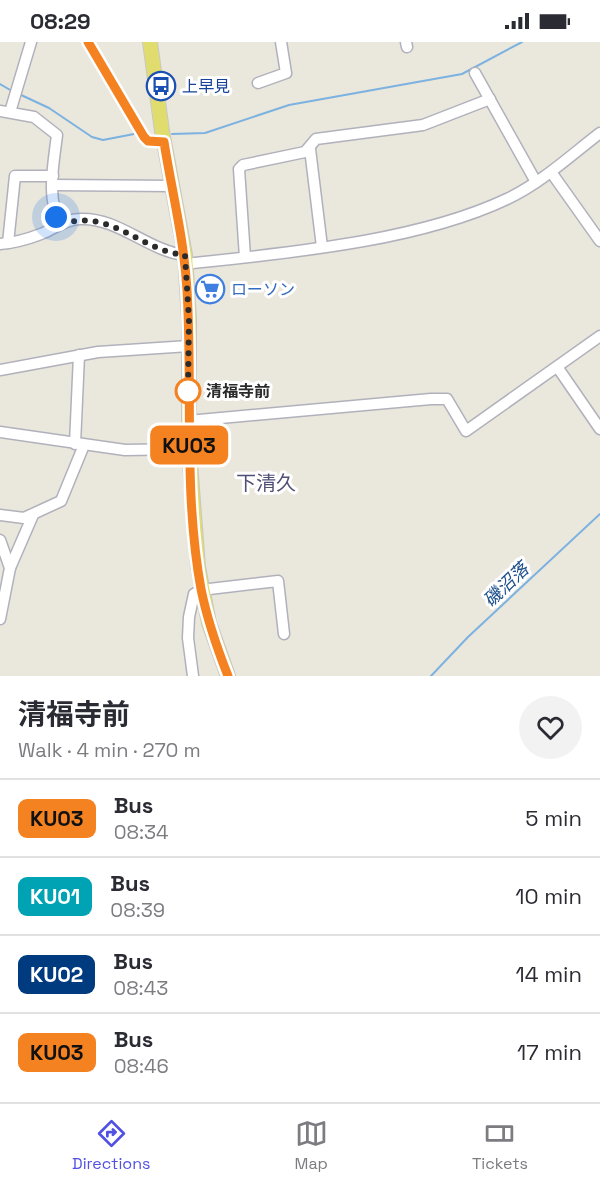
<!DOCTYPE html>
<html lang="en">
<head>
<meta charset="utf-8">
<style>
	body { margin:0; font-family:"Space Grotesk","Noto Sans JP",sans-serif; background:#f2f2f3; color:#2b2b33; height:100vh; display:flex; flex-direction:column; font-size:22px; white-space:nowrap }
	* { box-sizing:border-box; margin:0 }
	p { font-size:20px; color:#7c7c81 }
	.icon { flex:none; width:33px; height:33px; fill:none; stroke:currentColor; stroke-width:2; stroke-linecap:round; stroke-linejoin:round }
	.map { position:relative; height:634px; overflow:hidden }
	.panel { display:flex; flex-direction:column; background:#fff; flex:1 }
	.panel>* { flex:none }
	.badge { padding:0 12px; border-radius:9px; font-size:21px; line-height:39px }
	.you { position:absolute; width:30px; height:30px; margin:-15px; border:4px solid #fff; border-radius:50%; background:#1a73e8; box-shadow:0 0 0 9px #1a73e833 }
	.map>.badge { position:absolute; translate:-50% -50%; box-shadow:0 0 0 3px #fff }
	.round { display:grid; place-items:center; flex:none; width:63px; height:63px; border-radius:32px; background:#f2f2f3 }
	.overview { display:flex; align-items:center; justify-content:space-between; height:102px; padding:0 18px }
	h1 { font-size:28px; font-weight:700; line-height:45px }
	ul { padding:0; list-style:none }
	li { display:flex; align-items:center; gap:18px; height:78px; padding:0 18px; border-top:2px solid #e1e1e2 }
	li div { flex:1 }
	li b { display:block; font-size:22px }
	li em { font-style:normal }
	li .badge { min-width:66px; font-weight:700; text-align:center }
	.status { display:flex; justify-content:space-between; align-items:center; height:42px; padding:0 30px; background:#fff; direction:ltr }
	.status svg { height:16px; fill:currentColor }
	.tabs { display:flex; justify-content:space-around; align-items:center; height:84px; border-top:2px solid #e1e1e2; background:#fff; font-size:16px; color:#7c7c81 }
	.tabs a { display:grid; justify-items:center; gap:3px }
	.tabs .selected { color:#5250e4 }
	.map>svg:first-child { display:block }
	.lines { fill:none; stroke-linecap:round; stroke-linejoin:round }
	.stream { stroke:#7cb2e0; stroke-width:2 }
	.minor-casing { stroke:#b1b1bc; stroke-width:13 }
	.major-casing { stroke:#c8c8c8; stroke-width:16 }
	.minor { stroke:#fff; stroke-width:10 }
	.major { stroke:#e0dc6d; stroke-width:14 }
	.line-casing { stroke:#fff; stroke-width:14 }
	.line { stroke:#f58220; stroke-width:9 }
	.walk { stroke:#2a2a2a; stroke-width:6; stroke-dasharray:0 10.8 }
	.stop-dot { fill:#fff; stroke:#f58220; stroke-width:3 }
	.labels { text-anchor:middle; stroke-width:6; stroke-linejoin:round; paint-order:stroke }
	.transit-label { font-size:16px; fill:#164399; stroke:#fff; text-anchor:start }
	.shop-label { font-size:16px; fill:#366cbe; stroke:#fff; text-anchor:start }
	.stop-label { font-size:16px; font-weight:bold; fill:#2a2a2a; stroke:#fff; text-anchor:start }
	.water-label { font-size:18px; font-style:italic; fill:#1d4f8b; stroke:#fff }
	.quarter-label { font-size:20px; fill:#504f75; stroke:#fff }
</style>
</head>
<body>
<div class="status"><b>08:29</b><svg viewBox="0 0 49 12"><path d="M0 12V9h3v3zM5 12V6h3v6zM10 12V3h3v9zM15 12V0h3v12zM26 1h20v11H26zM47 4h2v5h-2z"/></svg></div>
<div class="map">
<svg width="600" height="634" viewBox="0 0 600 634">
	<rect width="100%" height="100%" fill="#eae7dd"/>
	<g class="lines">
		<!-- stream -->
		<g class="stream">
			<polyline points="0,42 12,49"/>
			<polyline points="19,52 49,66 92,95 103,98 134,92"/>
			<polyline points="172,92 205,91 289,63 462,32 522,0"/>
			<polyline points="431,634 468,595 600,472"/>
		</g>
		<!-- minor casing -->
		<g class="minor-casing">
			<g id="minor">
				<polyline points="88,0 144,95 148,99 164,100"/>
				<polyline points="406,0 407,5"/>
				<polyline points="475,31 536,140"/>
				<polyline points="258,41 286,31 281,0"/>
				<path d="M0,69L34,75L57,93C54,119 45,160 62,182"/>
				<polyline points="10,70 31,0"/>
				<polyline points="310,107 322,205"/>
				<polyline points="551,130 600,199"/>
				<polyline points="53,143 173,144"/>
				<polyline points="8,201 15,134 53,134"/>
				<path d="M0,202C13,201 28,197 41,192C54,187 66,177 80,177C118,175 148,209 185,213"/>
				<polyline points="245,215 239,127 243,123 305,110 316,97 423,83 490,57"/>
				<path d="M185,222C286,211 416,200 507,157C541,141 570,114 600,91"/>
				<polyline points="558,326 600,387"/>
				<polyline points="0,328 98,310 189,304"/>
				<polyline points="188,379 431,357 447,357 466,389 600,294"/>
				<polyline points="0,390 125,408 189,407"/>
				<polyline points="75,402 79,313"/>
				<polyline points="0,473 24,476 61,459 84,403"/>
				<polyline points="0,498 10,526 0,577"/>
				<polyline points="10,526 33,473"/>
				<polyline points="193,634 188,596 189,575 194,552 201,548 278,539 284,592"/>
			</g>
		</g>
		<!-- major casing -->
		<g class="major-casing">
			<polyline id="major" points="150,0 162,89 185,213 189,277 189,407 198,525 209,581 228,634"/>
		</g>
		<!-- minor -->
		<use href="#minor" class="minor"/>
		<!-- major -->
		<use href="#major" class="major"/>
	</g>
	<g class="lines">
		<!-- line casing -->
		<g class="line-casing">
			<path id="line" d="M88,0L144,95L148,99L164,100C172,150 184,197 187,248C193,347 183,449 201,547C207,577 217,606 228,634"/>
		</g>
		<!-- line -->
		<use href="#line" class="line"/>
		<!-- walk -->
		<path class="walk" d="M56,175L62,182C111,166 140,209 185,213L189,278L188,349"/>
	</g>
	<!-- icons -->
	<defs>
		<g id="bus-ring" transform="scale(1.5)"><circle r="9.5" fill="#fff" stroke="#1a4fb4" stroke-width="1.5"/><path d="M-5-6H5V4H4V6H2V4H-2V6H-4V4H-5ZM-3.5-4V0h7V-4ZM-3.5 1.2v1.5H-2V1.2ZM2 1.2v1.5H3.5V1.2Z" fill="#1a4fb4"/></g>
		<g id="supermarket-ring" transform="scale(1.5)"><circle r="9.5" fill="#fff" stroke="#3f7fe0" stroke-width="1.5"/><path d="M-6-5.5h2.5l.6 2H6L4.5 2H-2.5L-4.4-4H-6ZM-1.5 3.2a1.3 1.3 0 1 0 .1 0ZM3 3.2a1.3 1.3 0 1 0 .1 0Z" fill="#3f7fe0"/></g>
	</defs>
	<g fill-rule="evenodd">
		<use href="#bus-ring" x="161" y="44"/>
		<use href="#supermarket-ring" x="210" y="247"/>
	</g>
	<!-- markers -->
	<circle class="stop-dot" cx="188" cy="349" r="12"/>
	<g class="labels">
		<!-- transit labels -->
		<g class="transit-label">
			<text x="182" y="50">上早見</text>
		</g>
		<!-- shop labels -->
		<g class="shop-label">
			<text x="231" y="253">ローソン</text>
		</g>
		<!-- stop labels -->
		<g class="stop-label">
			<text x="206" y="355">清福寺前</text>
		</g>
		<!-- water labels -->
		<g class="water-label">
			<text transform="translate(506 543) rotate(-44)" y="6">磯沼落</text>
		</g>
		<!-- quarter labels -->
		<g class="quarter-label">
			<text x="266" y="448">下清久</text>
		</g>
	</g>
</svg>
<div class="you" style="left:56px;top:175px"></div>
<b class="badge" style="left:189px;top:403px;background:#f58220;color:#111">KU03</b>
</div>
<section class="panel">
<div class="overview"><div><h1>清福寺前</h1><p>Walk · 4 min · 270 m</p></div><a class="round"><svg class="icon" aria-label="heart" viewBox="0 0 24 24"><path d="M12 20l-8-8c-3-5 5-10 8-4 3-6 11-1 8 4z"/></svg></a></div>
<ul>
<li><span class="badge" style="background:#f58220;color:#111">KU03</span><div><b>Bus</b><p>08:34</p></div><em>5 min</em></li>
<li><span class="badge" style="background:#00a3b4;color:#fff">KU01</span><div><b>Bus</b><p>08:39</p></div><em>10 min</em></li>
<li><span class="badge" style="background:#003b80;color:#fff">KU02</span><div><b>Bus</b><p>08:43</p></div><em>14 min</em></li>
<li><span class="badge" style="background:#f58220;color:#111">KU03</span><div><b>Bus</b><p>08:46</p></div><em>17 min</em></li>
</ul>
</section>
<nav class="tabs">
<a class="selected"><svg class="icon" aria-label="directions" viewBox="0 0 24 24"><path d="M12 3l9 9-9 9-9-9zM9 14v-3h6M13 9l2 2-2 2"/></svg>Directions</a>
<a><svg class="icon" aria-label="map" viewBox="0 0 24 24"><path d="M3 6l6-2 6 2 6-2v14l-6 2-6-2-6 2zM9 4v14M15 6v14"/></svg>Map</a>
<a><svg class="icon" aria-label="tickets" viewBox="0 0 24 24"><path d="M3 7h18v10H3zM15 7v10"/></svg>Tickets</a>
</nav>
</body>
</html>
